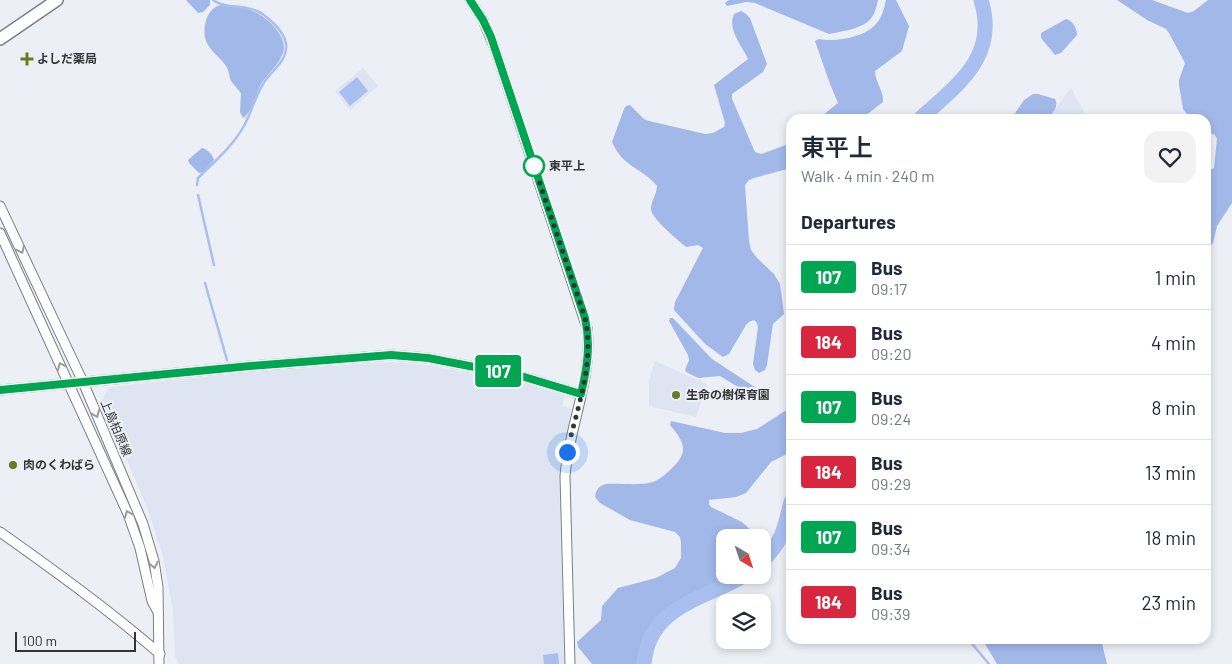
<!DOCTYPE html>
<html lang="en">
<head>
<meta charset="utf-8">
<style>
	body { margin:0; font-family:Barlow,"Noto Sans JP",sans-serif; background:#f2f2f3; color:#1f2937; height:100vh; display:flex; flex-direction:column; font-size:19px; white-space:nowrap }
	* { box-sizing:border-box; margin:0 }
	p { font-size:16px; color:#747a83 }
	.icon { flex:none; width:28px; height:28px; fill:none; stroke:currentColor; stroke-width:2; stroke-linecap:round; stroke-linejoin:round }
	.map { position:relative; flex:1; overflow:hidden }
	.panel { position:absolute; left:786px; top:114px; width:425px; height:530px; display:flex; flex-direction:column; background:#fff; border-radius:15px; box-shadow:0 2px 8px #0003 }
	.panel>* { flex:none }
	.badge { padding:0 10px; border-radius:4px; font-size:18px; line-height:32px }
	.needle { width:32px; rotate:141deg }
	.fabs { position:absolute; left:716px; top:529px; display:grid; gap:10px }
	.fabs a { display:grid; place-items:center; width:55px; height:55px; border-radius:10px; background:#fff; box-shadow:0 2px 8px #0003; font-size:25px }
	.scale { position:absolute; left:15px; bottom:12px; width:121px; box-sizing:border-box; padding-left:5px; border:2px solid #333437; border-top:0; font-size:14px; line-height:18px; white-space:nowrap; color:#333437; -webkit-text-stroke:4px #eceff5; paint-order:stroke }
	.you { position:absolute; width:25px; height:25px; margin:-12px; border:4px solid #fff; border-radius:50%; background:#1a73e8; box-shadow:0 0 0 8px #1a73e833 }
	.map>.badge { position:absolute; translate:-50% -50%; box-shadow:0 0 0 2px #fff }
	h2 { padding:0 15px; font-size:19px; line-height:45px }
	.round { display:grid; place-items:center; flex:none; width:52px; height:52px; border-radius:15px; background:#f2f2f3 }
	.summary { display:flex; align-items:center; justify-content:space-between; height:85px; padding:0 15px }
	h1 { font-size:24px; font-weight:600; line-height:38px }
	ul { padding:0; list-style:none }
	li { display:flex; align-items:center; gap:15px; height:65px; padding:0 15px; border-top:1px solid #e0e1e3 }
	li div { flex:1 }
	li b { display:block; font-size:19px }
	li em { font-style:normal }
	li .badge { min-width:55px; font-weight:700; text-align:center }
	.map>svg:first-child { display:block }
	.built { fill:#dee4f1 }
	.forest { fill:#a2b8e9 }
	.water { fill:#a9bff0 }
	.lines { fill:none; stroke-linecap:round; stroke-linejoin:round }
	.stream { stroke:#a9bff0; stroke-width:2.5 }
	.river { stroke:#a9bff0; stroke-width:15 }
	.minor-casing { stroke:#7b7e83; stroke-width:11 }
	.major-casing { stroke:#7b7e83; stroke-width:14 }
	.minor { stroke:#fff; stroke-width:9 }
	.major { stroke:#fff; stroke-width:11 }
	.oneway { stroke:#999a9b }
	.line-casing { stroke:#fff; stroke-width:11 }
	.line { stroke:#00a651; stroke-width:8 }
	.walk { stroke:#333437; stroke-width:5; stroke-dasharray:0 9 }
	.poi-dot { fill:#6d7822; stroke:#eceff5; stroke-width:2 }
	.stop-dot { fill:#fff; stroke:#00a651; stroke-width:2.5 }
	.labels { text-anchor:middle; stroke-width:4.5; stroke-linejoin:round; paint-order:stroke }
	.poi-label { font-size:12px; font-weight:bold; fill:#333437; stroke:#eceff5; text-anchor:start }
	.stop-label { font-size:12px; font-weight:bold; fill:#333437; stroke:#eceff5; text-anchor:start }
	.street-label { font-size:12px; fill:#333437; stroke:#eceff5 }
</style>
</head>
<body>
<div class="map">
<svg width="1232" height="664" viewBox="0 0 1232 664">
	<rect width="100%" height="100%" fill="#eceff5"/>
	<!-- built -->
	<g class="built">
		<polygon points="363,68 378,86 350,110 335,91"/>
		<polygon points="1071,88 1088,119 1048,119 1056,108"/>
		<polygon points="655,361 697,380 701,379 701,382 707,384 696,417 649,406 649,380"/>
		<polygon points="391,362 427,365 520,382 565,396 562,406 572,409 562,451 559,476 564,664 179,664 175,656 173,610 163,557 148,510 102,401 109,387 250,372"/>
	</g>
	<!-- forest -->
	<g class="forest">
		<polygon points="186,0 210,0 210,5 203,12 198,13"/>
		<path d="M729,0H878C874,20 869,24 849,30C842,31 836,33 829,34L755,3L746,2L727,6L725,3Z"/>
		<path d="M886,0H896L909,26L902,51L875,71C875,82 884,91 883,102L861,119H818L838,103L830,84L815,41L819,39C835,42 863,38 875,25C882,18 884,9 886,0Z"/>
		<polygon points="1117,0 1152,0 1188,13 1194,11 1208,0 1232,0 1232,203 1217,226 1213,243 1206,250 1206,168 1212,169 1214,168 1217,139 1215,135 1206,131 1206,119 1191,119 1183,109 1179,85 1179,80 1185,63 1169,33 1166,29 1147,20"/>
		<path d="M221,5C232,7 245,7 255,12C268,18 289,38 283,53C279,65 267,74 261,84C256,93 251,114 243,118L240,112L241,93C238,89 234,85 231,81C229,76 229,70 226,66C220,57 210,51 206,41C202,29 206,8 221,5Z"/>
		<path d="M741,11L746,14L750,18L767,64L763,72L732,94V99L755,152L761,154L791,143V168L754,178L749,180L745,185L749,241L751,250L757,258L774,274L780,284L784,314L773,324L767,365L765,370L759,373L755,370L753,364L758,327L757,323L754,320L749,322L746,325L729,354L723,357L705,344L674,310L675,302L703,248L698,245L686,247C678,240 651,218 651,209C651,201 657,194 657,186C643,168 623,168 612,142L624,109L626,106L630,105L644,119L649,121L705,134L713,133L724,127L725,123L714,85L748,59C742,45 727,30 734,14Z"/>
		<path d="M1066,19C1072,20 1077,28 1077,35L1061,53L1055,55L1041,38V33Z"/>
		<path d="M1033,94H1038L1055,99C1059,107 1053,112 1048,119H1011L1024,100Z"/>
		<path d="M202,148C207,149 213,155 214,160L203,172L199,173L189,163L188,160Z"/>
		<polygon points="670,318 673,318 712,359 764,393 766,398 765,400 759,400 720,376 698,378 686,372 685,370 689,360 688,355 669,321"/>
		<path d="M791,407V452L771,462L746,493L736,497L709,500V504L711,507L742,522L758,537L725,538V575H737C695,601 644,603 640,664H592L578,647L577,642L601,620L602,606L618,588L656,578L675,568L681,558V543L680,537L675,532L630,520L600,503L595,497C596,489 599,486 606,484C619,483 641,486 653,482C659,480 664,475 669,471C689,453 686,444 670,425L671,421L725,433H741L757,429Z"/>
		<polygon points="982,639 1101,639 1107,664 997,664"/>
	</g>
	<!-- water -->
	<g class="water">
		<polygon points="357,77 368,91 350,106 339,92"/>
		<polygon points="558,653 559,664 544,664 543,655"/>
	</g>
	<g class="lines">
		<!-- stream -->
		<g class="stream">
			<path d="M197,185L198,178C214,162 232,147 244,126C251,113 255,97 263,84C269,73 285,63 286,49C288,36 273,22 264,15C248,3 226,10 213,0"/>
			<polyline points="198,195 214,265"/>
			<polyline points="205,283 227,360"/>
			<polyline points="968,639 989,664"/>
		</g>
		<!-- river -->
		<g class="river">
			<path d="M920,119C957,85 999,57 981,0"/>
			<path d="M762,561C782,543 785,527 791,502"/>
			<path d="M644,664C649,605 704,600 745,575"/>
		</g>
		<!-- minor casing -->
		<g class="minor-casing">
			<g id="minor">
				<path d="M470,0L483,20L494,46L587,328C593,378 569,426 565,476L570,664"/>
				<polyline points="0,206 83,382 143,524 154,561 158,587 159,664"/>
				<polyline points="0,233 128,514 140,548 152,601 158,612"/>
				<polyline points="0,390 250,366 391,355 428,358 521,376 581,394"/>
				<path d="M0,532C55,571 109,610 160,654"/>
			</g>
		</g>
		<!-- major casing -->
		<g class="major-casing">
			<polyline id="major" points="0,39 57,0"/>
		</g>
		<!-- minor -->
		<use href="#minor" class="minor"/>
		<!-- major -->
		<use href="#major" class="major"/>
	</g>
	<!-- one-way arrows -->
	<defs><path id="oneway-chevron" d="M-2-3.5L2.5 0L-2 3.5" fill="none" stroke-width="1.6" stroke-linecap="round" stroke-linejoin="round" transform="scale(1.25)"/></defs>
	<g class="oneway">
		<use href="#oneway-chevron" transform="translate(21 250) rotate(65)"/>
		<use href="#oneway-chevron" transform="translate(61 366) rotate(-115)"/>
		<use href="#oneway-chevron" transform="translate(96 414) rotate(67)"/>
		<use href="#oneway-chevron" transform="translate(128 514) rotate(-112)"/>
		<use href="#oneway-chevron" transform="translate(154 565) rotate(78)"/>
	</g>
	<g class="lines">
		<!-- line casing -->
		<g class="line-casing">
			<path id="line" d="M0,390L250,366L391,355L428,358L521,376L581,394C587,368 591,345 585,318L491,37L483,20L470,0"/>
		</g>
		<!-- line -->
		<use href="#line" class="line"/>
		<!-- walk -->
		<path class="walk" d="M534,166L585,318C595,363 577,408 567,452"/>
	</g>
	<!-- markers -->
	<g class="poi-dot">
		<path d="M24.5 51.5h5v5h5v5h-5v5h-5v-5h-5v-5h5z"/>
		<circle cx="676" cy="395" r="5"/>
		<circle cx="13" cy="465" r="5"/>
	</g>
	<circle class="stop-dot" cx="534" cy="166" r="10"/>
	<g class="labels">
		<!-- poi labels -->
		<g class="poi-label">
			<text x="37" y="63">よしだ薬局</text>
			<text x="686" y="399">生命の樹保育園</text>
			<text x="23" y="469">肉のくわばら</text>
		</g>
		<!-- stop labels -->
		<g class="stop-label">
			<text x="549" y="170">東平上</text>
		</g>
		<!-- street labels -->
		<g class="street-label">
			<text transform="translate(116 428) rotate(67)" y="4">上島柏原線</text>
		</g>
	</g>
</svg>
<div class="fabs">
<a><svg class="needle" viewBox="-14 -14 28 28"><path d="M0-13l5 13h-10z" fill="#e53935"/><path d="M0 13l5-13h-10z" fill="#747a83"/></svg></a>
<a><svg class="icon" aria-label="layers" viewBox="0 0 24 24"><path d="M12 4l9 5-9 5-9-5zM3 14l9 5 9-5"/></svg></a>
</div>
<div class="scale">100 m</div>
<div class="you" style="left:567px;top:452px"></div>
<b class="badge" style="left:498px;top:371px;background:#00a651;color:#fff">107</b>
<section class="panel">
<div class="summary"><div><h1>東平上</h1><p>Walk · 4 min · 240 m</p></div><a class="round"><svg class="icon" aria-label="heart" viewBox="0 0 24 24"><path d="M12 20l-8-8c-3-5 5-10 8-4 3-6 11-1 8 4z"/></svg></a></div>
<h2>Departures</h2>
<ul>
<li><span class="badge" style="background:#00a651;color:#fff">107</span><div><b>Bus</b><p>09:17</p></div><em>1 min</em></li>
<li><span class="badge" style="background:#d7263d;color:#fff">184</span><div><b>Bus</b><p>09:20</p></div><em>4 min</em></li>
<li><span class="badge" style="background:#00a651;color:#fff">107</span><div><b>Bus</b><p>09:24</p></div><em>8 min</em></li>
<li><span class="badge" style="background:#d7263d;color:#fff">184</span><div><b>Bus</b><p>09:29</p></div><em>13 min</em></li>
<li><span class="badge" style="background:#00a651;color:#fff">107</span><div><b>Bus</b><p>09:34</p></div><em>18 min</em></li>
<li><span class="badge" style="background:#d7263d;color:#fff">184</span><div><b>Bus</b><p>09:39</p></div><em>23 min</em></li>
</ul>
</section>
</div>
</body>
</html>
